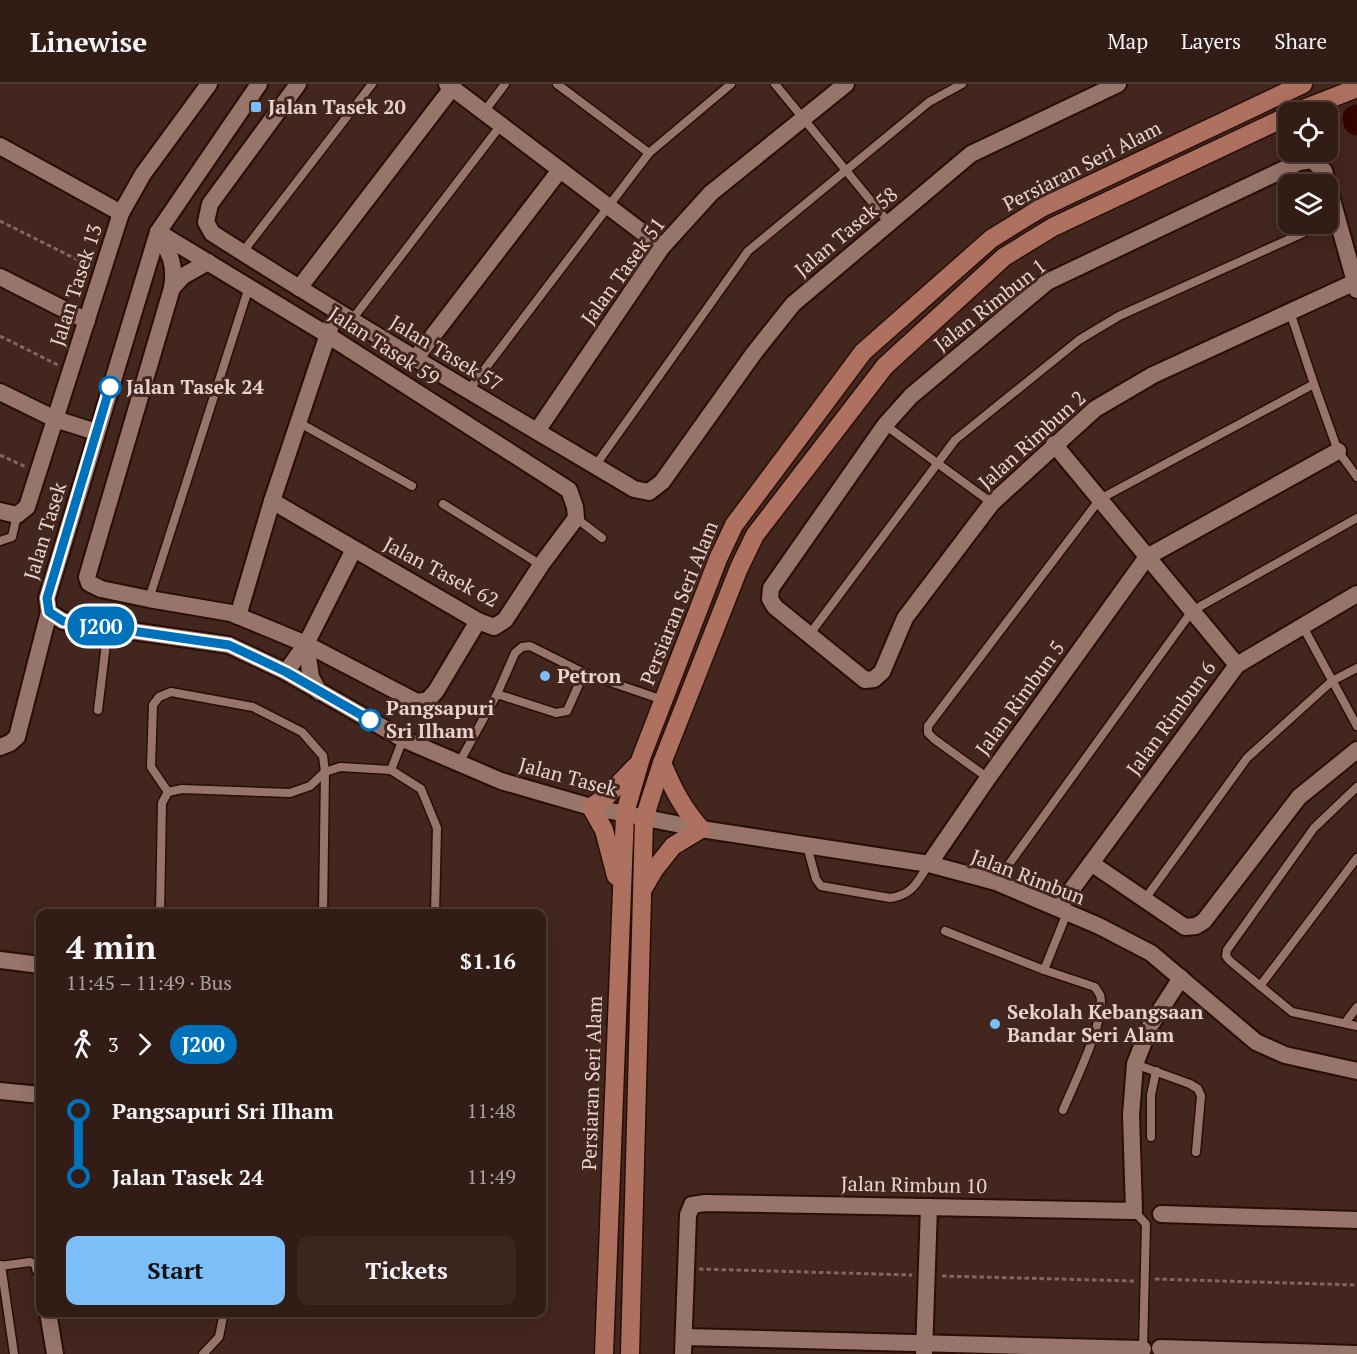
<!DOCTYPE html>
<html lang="en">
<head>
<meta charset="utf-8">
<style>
	body { margin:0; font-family:"PT Serif",serif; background:#3a251f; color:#f1f3f6; height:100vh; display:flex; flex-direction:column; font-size:22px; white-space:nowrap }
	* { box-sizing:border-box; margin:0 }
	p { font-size:20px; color:#a8a1a1 }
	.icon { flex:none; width:33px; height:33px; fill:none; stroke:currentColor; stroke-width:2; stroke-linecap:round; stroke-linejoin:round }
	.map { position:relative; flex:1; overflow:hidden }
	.panel { position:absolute; left:36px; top:825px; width:510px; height:408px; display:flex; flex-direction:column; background:#321c16; border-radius:12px; box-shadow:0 6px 24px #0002,0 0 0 2px #4d3a35 }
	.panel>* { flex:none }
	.badge { padding:0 12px; border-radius:20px; font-size:21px; line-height:39px }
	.fabs { position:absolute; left:1278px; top:18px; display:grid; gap:12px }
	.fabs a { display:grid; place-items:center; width:60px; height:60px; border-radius:12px; background:#321c16; box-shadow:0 6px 24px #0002,0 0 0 2px #4d3a35; font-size:30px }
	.map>.badge { position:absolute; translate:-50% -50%; box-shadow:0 0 0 3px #fff }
	.legs { display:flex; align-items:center; gap:9px; height:66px; padding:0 30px; font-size:20px }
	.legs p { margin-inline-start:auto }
	.overview { display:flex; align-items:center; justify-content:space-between; height:102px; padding:0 30px }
	h1 { font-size:33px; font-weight:700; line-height:45px }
	.button { display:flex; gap:12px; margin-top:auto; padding:12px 30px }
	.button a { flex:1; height:69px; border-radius:12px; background:#7bbef8; color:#111; font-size:24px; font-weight:700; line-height:69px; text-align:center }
	.button a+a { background:#3a251f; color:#f1f3f6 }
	ul { padding:0 30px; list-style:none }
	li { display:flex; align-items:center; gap:21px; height:66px; font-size:22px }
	li i { display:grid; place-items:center; width:9px; height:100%; margin:0 8px; background:currentColor }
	li i::after { content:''; width:15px; height:15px; margin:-8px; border:4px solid; border-radius:50%; background:#321c16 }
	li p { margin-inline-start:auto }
	li:first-child i { background:linear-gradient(#0000 50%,currentColor 0) }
	li:last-child i { background:linear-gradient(currentColor 50%,#0000 0) }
	header { display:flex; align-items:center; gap:36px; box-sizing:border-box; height:84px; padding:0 30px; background:#321c16; border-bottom:2px solid #4d3a35 }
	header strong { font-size:28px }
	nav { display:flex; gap:33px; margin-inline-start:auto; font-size:21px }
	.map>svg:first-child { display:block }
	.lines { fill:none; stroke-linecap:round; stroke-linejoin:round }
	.river { stroke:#360400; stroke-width:27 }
	.service-casing { stroke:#280e07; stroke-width:11 }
	.minor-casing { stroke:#280e07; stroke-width:20 }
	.secondary-casing { stroke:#280e07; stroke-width:21 }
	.path { stroke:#816760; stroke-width:3; stroke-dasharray:4.5 3; stroke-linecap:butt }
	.service { stroke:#98756b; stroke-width:8 }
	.minor { stroke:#98756b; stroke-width:16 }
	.secondary { stroke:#ae705f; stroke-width:18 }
	.line-1-casing { stroke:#fff; stroke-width:14 }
	.line-1 { stroke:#0072bc; stroke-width:9 }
	.poi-dot { fill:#7bbef8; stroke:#43261e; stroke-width:2 }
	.stop-1-dot { fill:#fff; stroke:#0072bc; stroke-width:3 }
	.labels { text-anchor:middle; stroke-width:6; stroke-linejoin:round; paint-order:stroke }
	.poi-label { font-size:20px; font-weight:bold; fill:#e8d4cf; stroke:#43261e; text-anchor:start }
	.street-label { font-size:20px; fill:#e8d4cf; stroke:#43261e }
	.stop-label { font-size:20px; font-weight:bold; fill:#e8d4cf; stroke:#43261e; text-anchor:start }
</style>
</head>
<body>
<header>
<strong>Linewise</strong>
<nav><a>Map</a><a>Layers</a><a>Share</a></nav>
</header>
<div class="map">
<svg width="1357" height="1270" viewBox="0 0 1357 1270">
	<rect width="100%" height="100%" fill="#43261e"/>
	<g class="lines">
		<!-- river -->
		<polyline class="river" points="1356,34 1357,38"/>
		<!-- service casing -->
		<g class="service-casing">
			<g id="service">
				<polyline points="557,0 649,69"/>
				<polyline points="775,0 889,139"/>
				<polyline points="484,28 505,0"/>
				<polyline points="242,169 372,0"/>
				<polyline points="1290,228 1314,300 1338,367 1357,393"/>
				<polyline points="351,237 501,41"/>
				<polyline points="468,307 649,69 731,0"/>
				<polyline points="298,338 412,402"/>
				<polyline points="885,341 992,419"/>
				<polyline points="595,382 748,167 929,18 962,0"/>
				<polyline points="443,420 541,481"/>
				<polyline points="576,434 602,454"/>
				<polyline points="0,457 12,453 17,431"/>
				<polyline points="149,515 249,203"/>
				<polyline points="1302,541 1357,642"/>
				<polyline points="809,551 955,356 1079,256 1119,232 1323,140"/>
				<polyline points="497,610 556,629 567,627 584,589"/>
				<polyline points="98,626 108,543"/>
				<polyline points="459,679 497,610 515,569 522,563 530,562 584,589 663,616"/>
				<polyline points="391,686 421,705 437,744 435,830"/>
				<polyline points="988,694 934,655 928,649 928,642 1100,415 1314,300"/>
				<polyline points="1357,703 1314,744 1227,866 1226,872 1230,877 1292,928 1357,942"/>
				<polyline points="168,708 151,683 153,621 159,613 171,608 253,623 302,648 323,672 325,688 323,830"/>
				<path d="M807,762L816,795L821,802L890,814C913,811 917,798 929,780"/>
				<polyline points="996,798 1192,527 1357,434"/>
				<polyline points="1145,815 1247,674 1332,597 1357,584"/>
				<polyline points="160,830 162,719 168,708 182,705 290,709 310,702 325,688 340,683 391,686 403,655"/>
				<polyline points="945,847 1044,886 1067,829"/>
				<path d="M1044,886L1095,903C1096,905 1099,909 1100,911C1107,934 1073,1002 1063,1026"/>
				<polyline points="1260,902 1357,774"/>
				<polyline points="1345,939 1357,923"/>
				<polyline points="1135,980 1190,1000 1198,1005 1201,1012 1196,1068"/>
				<polyline points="1151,1053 1151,1011 1156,987"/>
				<polyline points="1134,1127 1146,1140 1143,1266"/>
				<polyline points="1,1181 14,1270"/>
				<polyline points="0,1182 30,1178 40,1182"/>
				<polyline points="203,1270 219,1253 224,1228"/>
			</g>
		</g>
		<!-- minor casing -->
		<g class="minor-casing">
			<g id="minor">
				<polyline points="259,0 158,148 47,514 49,528 63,537 229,561 286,588 403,655 501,697 591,723 701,745 929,780 996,798 1099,842 1151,869 1256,958 1285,971 1357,987"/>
				<path d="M298,0L210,120L206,138L212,149C351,238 493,321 634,405L649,408L662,398L754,269L793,220L971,70L1118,0"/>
				<polyline points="447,0 662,163"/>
				<polyline points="0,62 121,129"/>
				<polyline points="158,148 326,250 569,406 575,423 576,434 541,481 505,536 494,543 478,537 272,417"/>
				<path d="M158,149C170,170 176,180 172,204L87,493L89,499L101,505L149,515L231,529L306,560L417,618L428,616L436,607L478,537"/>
				<polyline points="0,193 87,237"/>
				<polyline points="1355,198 1153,291 1095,325 992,419 905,534 882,588 874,595 865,596 775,523 770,515 771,504 885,341 911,312 1047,198 1299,78 1312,76 1324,87 1355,198 1357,206"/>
				<polyline points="172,204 183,192 208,178"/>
				<polyline points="299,204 452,4"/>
				<polyline points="415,275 560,86"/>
				<polyline points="0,308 55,335 96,348"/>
				<polyline points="537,347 662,163 711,109 846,0"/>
				<polyline points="1054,360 1237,581"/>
				<polyline points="0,427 17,431 27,423 121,129 143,90 209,0"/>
				<polyline points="238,532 272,417 331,241"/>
				<polyline points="306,560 311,593 319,608"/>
				<polyline points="286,588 306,560 354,465"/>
				<polyline points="0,663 10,659 17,653 49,528"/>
				<polyline points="1091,779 1185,843 1196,842 1204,837 1299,713 1357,666"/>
				<polyline points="929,780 988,694 1147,473 1338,367"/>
				<polyline points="1058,824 1237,581 1357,510"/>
				<polyline points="0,876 40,881"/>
				<polyline points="0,1007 40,1011"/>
				<polyline points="1161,1130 1357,1136"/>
				<polyline points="40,1182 40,1184"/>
				<polyline points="48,1228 55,1270"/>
				<polyline points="684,1253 1143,1265"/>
				<polyline points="1160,1264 1357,1270"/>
				<polyline points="924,1269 929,1123"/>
				<polyline points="683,1270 688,1131 692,1121 705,1119 1134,1127 1131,1031 1135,980 1150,942 1181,894"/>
			</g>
		</g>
		<!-- secondary casing -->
		<g class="secondary-casing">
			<g id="secondary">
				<polyline points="1296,28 1357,4"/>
				<polyline points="616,792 604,746 591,723 606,713 636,682"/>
				<path d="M643,805L654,786L673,762L701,745C682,723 673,705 662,679"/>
				<polyline points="604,1270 625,729 641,674 718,475 734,441 863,268 991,155 1041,124 1303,0"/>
				<polyline points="630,1270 644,735 662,679 739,484 755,451 885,282 1004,173 1053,143 1288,32"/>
			</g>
		</g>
		<!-- path -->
		<g class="path">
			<polyline points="0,137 90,182"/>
			<polyline points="0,252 58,281"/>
			<polyline points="0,371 26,383"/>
			<polyline points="699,1185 912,1191"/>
			<polyline points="942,1192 1134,1197"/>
			<polyline points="1155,1195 1357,1201"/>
		</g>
		<!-- service -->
		<use href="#service" class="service"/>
		<!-- minor -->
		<use href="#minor" class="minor"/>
		<!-- secondary -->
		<use href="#secondary" class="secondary"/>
	</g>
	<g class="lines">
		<!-- line-1 casing -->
		<g class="line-1-casing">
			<polyline id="line-1" points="110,303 47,514 49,528 63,537 229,561 286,588 370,636"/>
		</g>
		<!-- line-1 -->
		<use href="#line-1" class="line-1"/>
	</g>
	<!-- markers -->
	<g class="poi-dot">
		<rect x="250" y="17" width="12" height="12" rx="3"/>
		<circle cx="545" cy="592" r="6"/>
		<circle cx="995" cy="940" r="6"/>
	</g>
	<g class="stop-1-dot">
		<circle cx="110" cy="303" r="10"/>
		<circle cx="370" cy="636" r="10"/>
	</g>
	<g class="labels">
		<!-- poi labels -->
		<g class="poi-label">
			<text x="268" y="30">Jalan Tasek 20</text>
			<text x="557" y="599">Petron</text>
			<text x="1007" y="935">Sekolah Kebangsaan<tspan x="1007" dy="23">Bandar Seri Alam</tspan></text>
		</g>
		<!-- street labels -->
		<g class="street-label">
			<text transform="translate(1082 82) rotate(-27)" y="7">Persiaran Seri Alam</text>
			<text transform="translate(846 148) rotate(-40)" y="7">Jalan Tasek 58</text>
			<text transform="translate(623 187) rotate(-54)" y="7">Jalan Tasek 51</text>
			<text transform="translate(76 201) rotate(-72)" y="7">Jalan Tasek 13</text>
			<text transform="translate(990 221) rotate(-38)" y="7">Jalan Rimbun 1</text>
			<text transform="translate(384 262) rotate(33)" y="7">Jalan Tasek 59</text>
			<text transform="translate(446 269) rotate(31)" y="7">Jalan Tasek 57</text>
			<text transform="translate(1032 356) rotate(-42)" y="7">Jalan Rimbun 2</text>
			<text transform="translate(45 447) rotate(-73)" y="7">Jalan Tasek</text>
			<text transform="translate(441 488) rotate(28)" y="7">Jalan Tasek 62</text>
			<text transform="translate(679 519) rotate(-68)" y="7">Persiaran Seri Alam</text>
			<text transform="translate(1020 614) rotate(-54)" y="7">Jalan Rimbun 5</text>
			<text transform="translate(1171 634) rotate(-54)" y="7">Jalan Rimbun 6</text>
			<text transform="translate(568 693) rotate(15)" y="7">Jalan Tasek</text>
			<text transform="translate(1028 793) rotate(21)" y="7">Jalan Rimbun</text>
			<text transform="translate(592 999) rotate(-88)" y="7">Persiaran Seri Alam</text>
			<text transform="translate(914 1101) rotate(1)" y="7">Jalan Rimbun 10</text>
		</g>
		<!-- stop labels -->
		<g class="stop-label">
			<text x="126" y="310">Jalan Tasek 24</text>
			<text x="386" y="631">Pangsapuri<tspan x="386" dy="23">Sri Ilham</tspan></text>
		</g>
	</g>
</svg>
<div class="fabs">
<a><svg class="icon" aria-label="locate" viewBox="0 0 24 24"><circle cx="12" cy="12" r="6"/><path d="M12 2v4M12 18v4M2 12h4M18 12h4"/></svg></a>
<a><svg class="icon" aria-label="layers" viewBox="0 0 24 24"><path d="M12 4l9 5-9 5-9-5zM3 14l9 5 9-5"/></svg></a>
</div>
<b class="badge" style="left:101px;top:542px;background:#0072bc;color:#fff">J200</b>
<section class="panel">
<div class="overview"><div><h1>4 min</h1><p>11:45 – 11:49 · Bus</p></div><b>$1.16</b></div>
<div class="legs"><svg class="icon" aria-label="walk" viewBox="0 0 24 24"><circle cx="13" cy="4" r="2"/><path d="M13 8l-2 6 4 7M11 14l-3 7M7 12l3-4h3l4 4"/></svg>3<svg class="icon" aria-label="forward" viewBox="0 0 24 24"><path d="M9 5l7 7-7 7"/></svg><b class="badge" style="background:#0072bc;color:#fff">J200</b></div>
<ul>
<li><i style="color:#0072bc"></i><b>Pangsapuri Sri Ilham</b><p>11:48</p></li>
<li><i style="color:#0072bc"></i><b>Jalan Tasek 24</b><p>11:49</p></li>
</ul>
<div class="button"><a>Start</a><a>Tickets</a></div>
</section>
</div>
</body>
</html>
